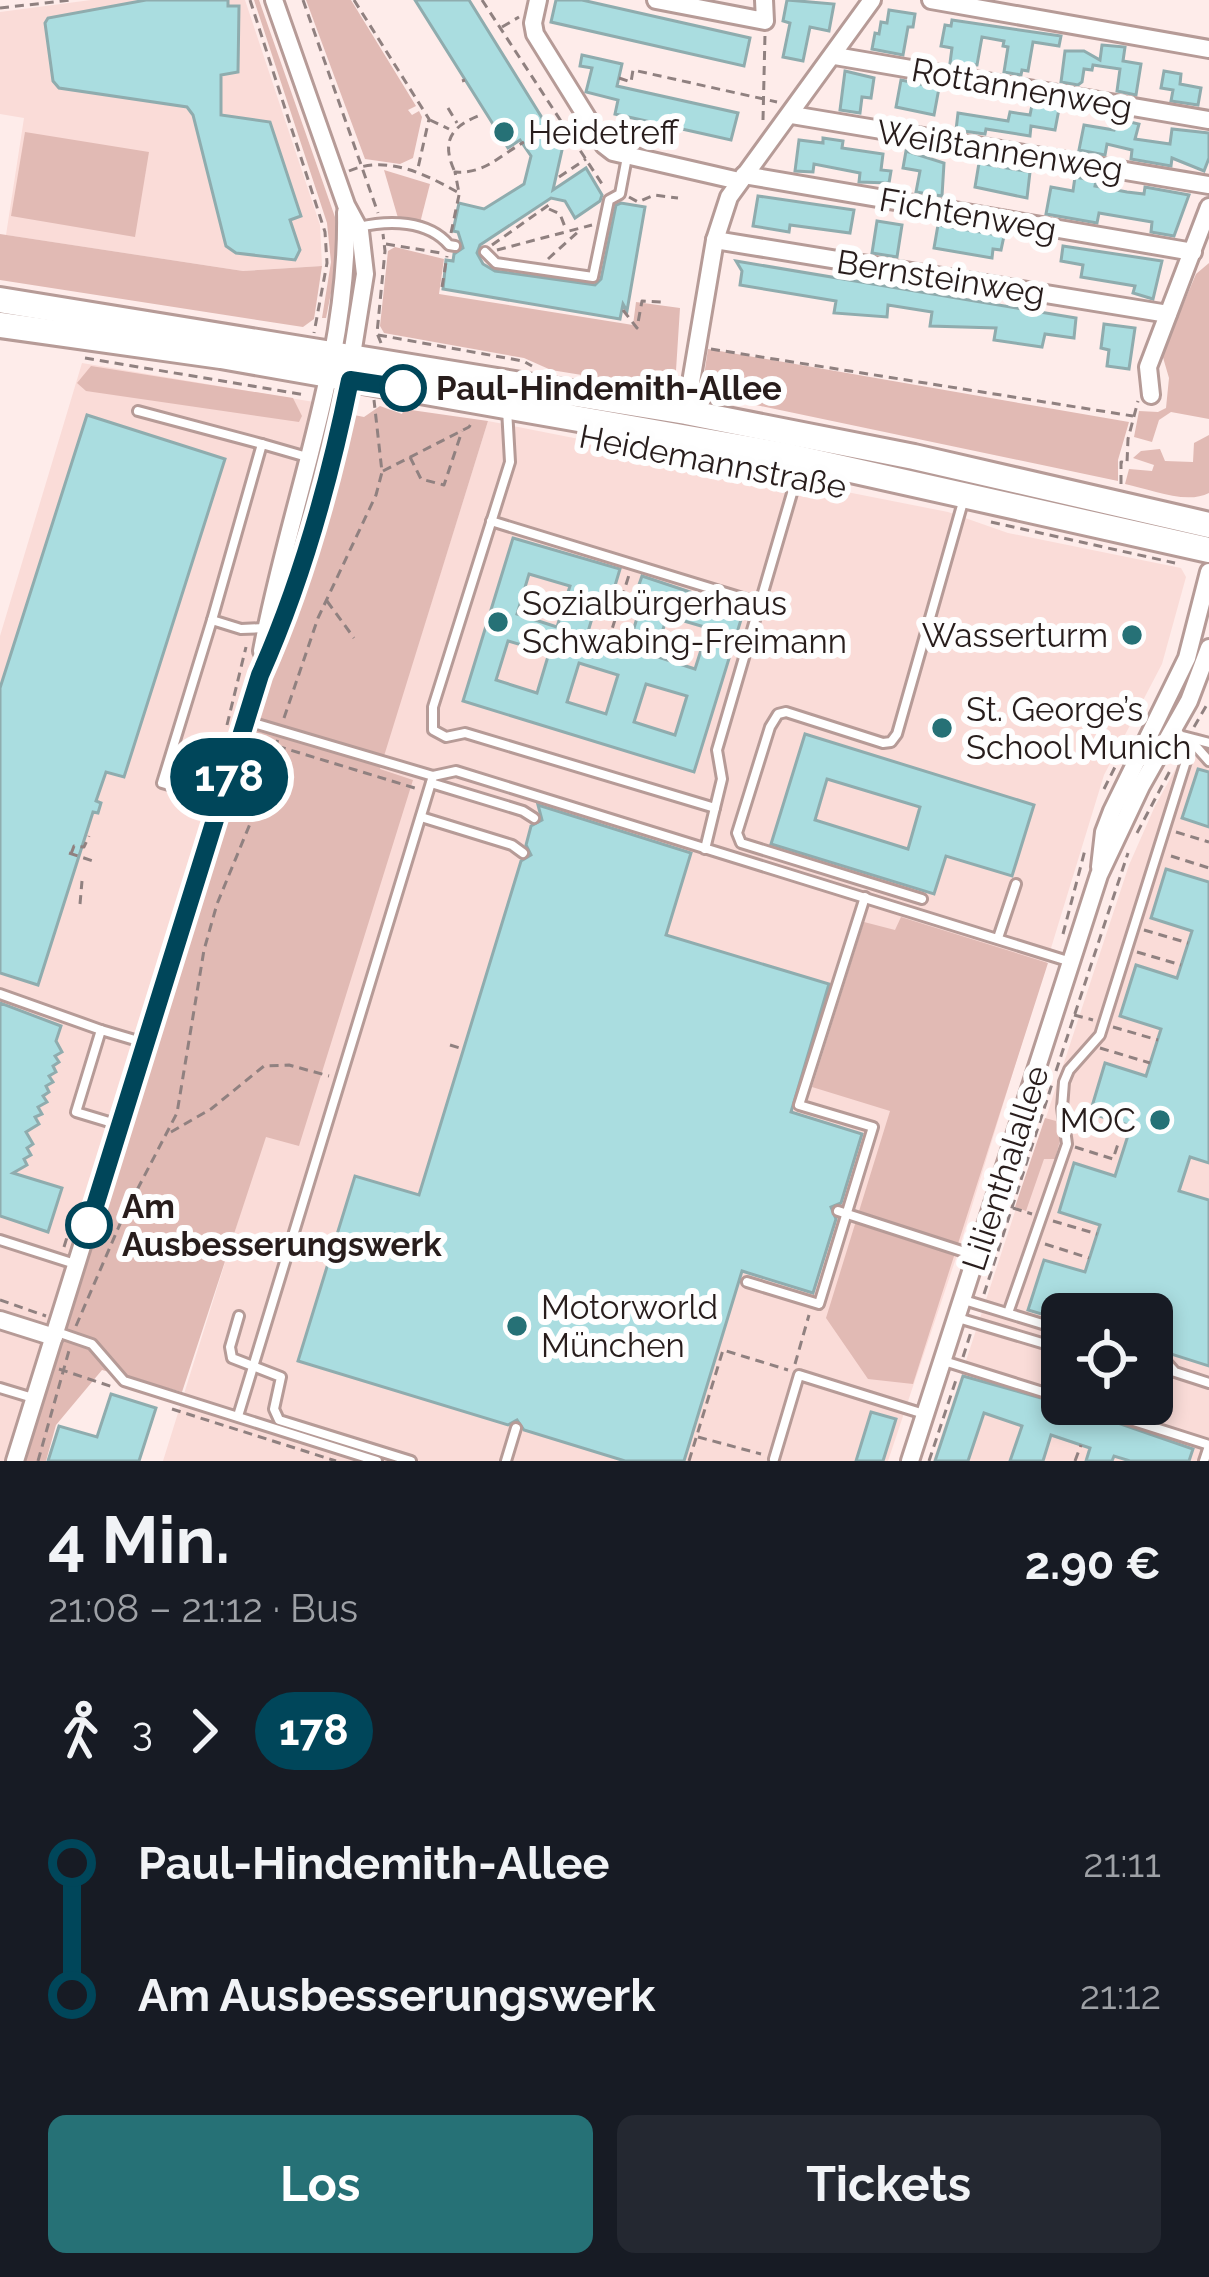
<!DOCTYPE html>
<html lang="de">
<head>
<meta charset="utf-8">
<style>
	body { margin:0; font-family:Raleway,sans-serif; background:#242831; color:#f1f3f6; height:100vh; display:flex; flex-direction:column; font-size:45px; white-space:nowrap }
	* { box-sizing:border-box; margin:0 }
	p { font-size:39px; color:#9ea1a6 }
	.icon { flex:none; width:66px; height:66px; fill:none; stroke:currentColor; stroke-width:2; stroke-linecap:round; stroke-linejoin:round }
	.map { position:relative; height:1461px; overflow:hidden }
	.sheet { display:flex; flex-direction:column; background:#171b24; flex:1 }
	.sheet>* { flex:none }
	.badge { padding:0 24px; border-radius:39px; font-size:42px; line-height:78px }
	.tools { position:absolute; left:1041px; top:1293px; display:grid; gap:24px }
	.tools a { display:grid; place-items:center; width:132px; height:132px; border-radius:18px; background:#171b24; box-shadow:0 6px 18px #0003; font-size:60px }
	.map>.badge { position:absolute; translate:-50% -50%; box-shadow:0 0 0 6px #fff }
	.legs { display:flex; align-items:center; gap:18px; height:132px; padding:0 48px; font-size:39px }
	.legs p { margin-inline-start:auto }
	.headline { display:flex; align-items:center; justify-content:space-between; height:204px; padding:0 48px }
	h1 { font-size:66px; font-weight:700; line-height:90px }
	.primary-button { display:flex; gap:24px; margin-top:auto; padding:24px 48px }
	.primary-button a { flex:1; height:138px; border-radius:18px; background:#267176; color:#fff; font-size:48px; font-weight:700; line-height:138px; text-align:center }
	.primary-button a+a { background:#242831; color:#f1f3f6 }
	ul { padding:0 48px; list-style:none }
	li { display:flex; align-items:center; gap:42px; height:132px; font-size:45px }
	li i { display:grid; place-items:center; width:18px; height:100%; margin:0 15px; background:currentColor }
	li i::after { content:''; width:30px; height:30px; margin:-15px; border:9px solid; border-radius:50%; background:#171b24 }
	li p { margin-inline-start:auto }
	li:first-child i { background:linear-gradient(#0000 50%,currentColor 0) }
	li:last-child i { background:linear-gradient(currentColor 50%,#0000 0) }
	.map>svg:first-child { display:block }
	.built { fill:#fadcd8; fill-rule:evenodd }
	.green { fill:#e1bab4 }
	.building { fill:#aadde0; stroke:#8facae; stroke-width:3; fill-rule:evenodd }
	.lines { fill:none; stroke-linecap:round; stroke-linejoin:round }
	.service-casing { stroke:#b69b97; stroke-width:14 }
	.minor-casing { stroke:#b69b97; stroke-width:22 }
	.secondary-casing { stroke:#b69b97; stroke-width:30 }
	.path { stroke:#908180; stroke-width:3; stroke-dasharray:9 6; stroke-linecap:butt }
	.service { stroke:#fff; stroke-width:8 }
	.minor { stroke:#fff; stroke-width:16 }
	.secondary { stroke:#fff; stroke-width:24 }
	.line-1-casing { stroke:#fff; stroke-width:27 }
	.line-1 { stroke:#00465a; stroke-width:18 }
	.poi-dot { fill:#267176; stroke:#fefefe; stroke-width:4.5 }
	.stop-1-dot { fill:#fff; stroke:#00465a; stroke-width:6 }
	.labels { text-anchor:middle; stroke-width:12; stroke-linejoin:round; paint-order:stroke }
	.street-label { font-size:33px; fill:#281d1c; stroke:#fefefe }
	.poi-label { font-size:33px; fill:#281d1c; stroke:#fefefe; text-anchor:start }
	.stop-label { font-size:33px; font-weight:bold; fill:#281d1c; stroke:#fefefe; text-anchor:start }
</style>
</head>
<body>
<div class="map">
<svg width="1209" height="1461" viewBox="0 0 1209 1461">
	<rect width="100%" height="100%" fill="#feecea"/>
	<!-- built -->
	<g class="built">
		<polygon points="91,0 245,0 320,225 322,266 243,271 6,235 24,118 0,114 0,12"/>
		<polygon points="82,363 356,409 25,1461 0,1461 0,636"/>
		<polygon points="488,421 948,512 1008,533 1181,568 1186,577 1162,664 1104,775 957,1255 888,1461 163,1461"/>
		<path d="M1196,732L1209,736V1461H933L1129,865L1155,806ZM1062,1314H1152V1404H1062Z"/>
	</g>
	<!-- green -->
	<g class="green">
		<polygon points="254,0 259,0 335,217 339,253 326,318 322,318 331,262 327,223"/>
		<polygon points="306,0 351,0 416,106 408,110 412,115 419,111 422,117 413,158 400,164 365,159"/>
		<polygon points="25,132 149,152 135,237 11,216"/>
		<polygon points="384,170 430,184 420,223 398,218"/>
		<polygon points="0,234 243,271 322,266 314,319 303,327 0,280"/>
		<polygon points="395,247 444,259 439,294 633,325 636,302 680,308 675,386 668,389 551,370 524,358 384,333 380,326 388,251"/>
		<polygon points="1209,263 1209,419 1171,412 1159,420 1152,442 1134,437 1139,411 1158,412 1166,408 1169,378 1162,354 1196,274"/>
		<polygon points="708,349 1129,422 1118,460 1118,481 708,395 702,389"/>
		<polygon points="91,366 293,398 302,416 299,422 86,391 77,383"/>
		<polygon points="380,406 402,414 404,409 488,421 380,769 413,780 299,1146 266,1137 182,1392 102,1370 56,1425 46,1461 25,1461 354,415 364,417"/>
		<path d="M1209,435V493C1186,505 1150,489 1125,484L1129,469L1152,471L1154,465L1133,458L1141,451L1160,449L1165,461L1193,462L1194,443Z"/>
		<polygon points="901,917 1048,963 913,1384 868,1379 826,1318 890,1111 812,1087 864,922 895,930"/>
		<polygon points="1045,1118 1056,1121 1061,1137 1055,1159 1044,1159 1026,1211 1015,1207"/>
	</g>
	<!-- building -->
	<g class="building">
		<polygon points="146,0 228,0 228,6 239,6 238,72 221,75 221,115 270,122 301,216 290,220 300,250 295,260 236,253 226,246 193,115 187,107 59,88 53,81 45,23 48,18"/>
		<polygon points="415,0 469,0 562,150 553,190 586,168 602,195 600,201 575,218 565,201 551,198 480,245 477,253 483,264 495,271 595,285 601,279 616,205 621,203 645,207 627,311 623,304 620,319 443,289 446,260 453,261 454,254 463,248 458,232 453,231 459,203 484,209 524,184 531,156 520,140 508,148"/>
		<polygon points="556,0 582,0 750,38 744,66 551,22"/>
		<polygon points="787,0 834,4 829,31 810,27 803,61 783,57 790,23 783,21"/>
		<polygon points="889,10 915,14 913,27 908,27 903,55 872,49 875,33 879,34 881,22 887,23"/>
		<polygon points="952,20 1061,36 1059,46 1033,42 1028,71 1022,70 1021,75 1004,72 1008,47 1003,46 1004,41 982,37 977,65 950,63 952,48 941,46 945,25 951,26"/>
		<polygon points="1102,45 1125,47 1123,61 1141,64 1136,95 1117,91 1120,69 1093,65 1092,70 1084,69 1082,82 1078,85 1061,82 1065,51 1084,51 1100,60"/>
		<polygon points="582,55 622,64 617,86 738,113 731,140 615,114 618,100 586,92 592,68 580,66"/>
		<polygon points="845,71 874,78 871,98 862,97 860,113 840,110"/>
		<polygon points="1164,71 1181,74 1180,84 1201,88 1198,105 1171,101 1173,90 1161,88"/>
		<polygon points="901,80 939,88 934,115 896,107"/>
		<polygon points="1032,105 1059,109 1055,130 1031,126 1030,136 986,129 985,134 956,130 958,113 1008,121 1010,112 1030,115"/>
		<polygon points="1117,119 1139,124 1135,139 1170,144 1172,129 1209,133 1209,158 1204,171 1172,158 1171,166 1131,159 1132,150 1107,144 1105,155 1079,150 1084,125 1114,130"/>
		<polygon points="823,138 843,141 842,148 883,154 881,170 891,171 889,183 859,182 860,173 814,164 813,172 795,171 799,140 823,143"/>
		<polygon points="906,151 944,163 942,196 916,192 920,171 903,168"/>
		<polygon points="979,163 1030,172 1027,198 975,187"/>
		<polygon points="1075,177 1096,181 1095,186 1127,192 1144,194 1145,187 1189,195 1174,236 1151,232 1152,222 1099,213 1097,223 1046,214 1051,187 1073,191"/>
		<polygon points="758,196 854,210 850,233 790,225 789,232 753,226"/>
		<polygon points="877,221 902,225 897,257 872,253"/>
		<polygon points="938,225 1004,236 1001,250 993,249 992,258 934,248"/>
		<polygon points="1063,246 1162,261 1153,299 1133,293 1135,286 1081,277 1083,265 1061,261"/>
		<polygon points="736,261 1076,318 1074,338 1045,334 1042,347 994,340 996,328 930,326 932,312 888,305 887,317 834,313 836,301 740,285 742,271"/>
		<polygon points="1104,324 1135,328 1129,369 1107,366 1109,350 1101,348"/>
		<polygon points="87,415 225,459 124,777 106,772 96,801 101,803 98,813 93,812 38,985 0,973 0,688"/>
		<path d="M513,538L620,569L611,599L599,595L587,635L628,648L640,608L632,605L642,576L744,610L694,772L463,701ZM529,574L570,586L557,627L517,614ZM667,616L708,628L695,669L655,656ZM508,641L549,653L537,693L496,680ZM579,663L618,675L606,714L567,702ZM646,684L687,696L675,735L634,722Z"/>
		<path d="M805,734L1034,805L1012,876L946,856L934,894L771,844ZM827,779L920,807L908,849L815,820Z"/>
		<polygon points="1198,769 1209,772 1209,827 1182,818"/>
		<polygon points="538,805 691,853 666,935 829,984 791,1112 862,1134 841,1203 831,1207 836,1219 813,1293 742,1271 684,1461 625,1461 524,1430 517,1420 508,1425 298,1361 355,1176 419,1195 521,861 531,855 526,845 531,826 542,820"/>
		<polygon points="1166,869 1209,882 1209,1163 1190,1157 1179,1191 1209,1200 1209,1366 1152,1348 1152,1314 1062,1314 1062,1320 1028,1310 1044,1260 1085,1272 1100,1225 1059,1212 1074,1163 1115,1176 1131,1126 1090,1113 1105,1063 1146,1076 1161,1029 1120,1016 1136,965 1177,978 1192,931 1151,918"/>
		<polygon points="0,1003 61,1026 56,1041 62,1052 55,1056 59,1062 53,1066 56,1072 49,1076 53,1082 46,1086 49,1092 43,1096 47,1102 38,1107 42,1114 35,1117 39,1124 26,1132 33,1144 27,1148 31,1155 24,1159 27,1165 13,1173 62,1188 48,1232 0,1216"/>
		<polygon points="963,1376 1066,1405 1193,1449 1189,1461 1130,1461 1114,1456 1112,1461 1086,1461 1090,1448 1051,1435 1043,1461 1010,1461 1022,1426 984,1413 968,1461 935,1461"/>
		<polygon points="111,1394 156,1408 139,1461 48,1461 59,1426 97,1437"/>
		<polygon points="871,1412 896,1419 883,1461 856,1461"/>
	</g>
	<g class="lines">
		<!-- service casing -->
		<g class="service-casing">
			<g id="service">
				<path d="M359,227C389,220 428,220 449,245L455,246"/>
				<polyline points="485,252 496,263 593,277 609,200 620,194 627,157"/>
				<polyline points="507,409 510,462 433,707 433,730 446,737 465,733 715,808"/>
				<polyline points="138,411 262,444"/>
				<polyline points="491,521 759,603"/>
				<polyline points="212,620 162,783 221,800"/>
				<polyline points="265,628 241,629 212,620 262,444 307,457"/>
				<polyline points="247,721 433,776 456,771 1071,962"/>
				<polyline points="1171,733 1209,743"/>
				<polyline points="1193,743 1209,761"/>
				<polyline points="431,783 523,811 534,818"/>
				<polyline points="421,817 512,845 523,853"/>
				<polyline points="705,849 722,779 717,750 800,466"/>
				<polyline points="922,899 741,843 737,833 770,727 778,714 786,712 883,743 891,742 897,734 963,502"/>
				<polyline points="998,938 1016,884"/>
				<polyline points="0,994 101,1030"/>
				<polyline points="119,1125 76,1112 101,1030 145,1043"/>
				<polyline points="838,1211 974,1255"/>
				<polyline points="0,1240 75,1264"/>
				<polyline points="747,1282 819,1304 873,1127 799,1105 865,897"/>
				<polyline points="964,1300 1062,1330"/>
				<polyline points="1008,1313 1067,1144 1062,1108 1064,1082 1069,1070 1100,1035 1192,742"/>
				<polyline points="239,1316 230,1347 232,1358 281,1377 274,1409 279,1420 411,1461"/>
				<polyline points="958,1318 1062,1349"/>
				<polyline points="57,1332 92,1344 124,1381 377,1461"/>
				<polyline points="1152,1358 1167,1363 1175,1372 1209,1383"/>
				<polyline points="944,1361 1062,1398"/>
				<polyline points="1152,1376 1158,1378"/>
				<polyline points="0,1388 33,1398"/>
				<polyline points="1080,1404 1209,1445"/>
				<polyline points="238,1416 433,776"/>
				<polyline points="774,1459 799,1375 924,1414"/>
				<polyline points="506,1461 516,1428"/>
				<polyline points="1204,1461 1209,1446"/>
			</g>
		</g>
		<!-- minor casing -->
		<g class="minor-casing">
			<g id="minor">
				<polyline points="538,0 533,23 535,34 604,145 613,152 739,181"/>
				<polyline points="656,0 765,21 764,0"/>
				<polyline points="931,0 1209,49"/>
				<polyline points="835,56 1209,120"/>
				<polyline points="792,115 1209,185"/>
				<polyline points="744,175 1193,252"/>
				<polyline points="715,240 1168,314"/>
				<polyline points="1151,395 1148,367 1209,207"/>
				<polyline points="686,412 715,240 729,197 872,0"/>
				<path d="M262,651C289,504 349,363 346,212"/>
				<polyline points="1100,867 1104,832 1112,811 1187,658 1209,572"/>
				<polyline points="0,1320 54,1337"/>
				<polyline points="15,1461 260,675 288,604 342,417 365,274 360,231 346,205 274,0"/>
				<polyline points="910,1461 1099,875 1141,786 1189,701 1209,648"/>
			</g>
		</g>
		<!-- secondary casing -->
		<g class="secondary-casing">
			<g id="secondary">
				<polyline points="0,300 686,412 914,457 1209,525"/>
				<polyline points="0,325 221,356 784,455 1209,550"/>
			</g>
		</g>
		<!-- path -->
		<g class="path">
			<polyline points="250,0 325,232 327,263 314,333"/>
			<polyline points="303,0 378,213"/>
			<polyline points="354,0 429,119 418,168"/>
			<polyline points="482,0 604,187"/>
			<polyline points="0,8 72,0"/>
			<polyline points="502,27 519,17"/>
			<polyline points="619,78 631,82 633,70 777,102"/>
			<polyline points="462,81 465,80"/>
			<polyline points="448,108 457,123"/>
			<polyline points="430,120 449,129"/>
			<polyline points="763,120 765,34"/>
			<path d="M454,170C440,138 454,125 483,114"/>
			<path d="M349,171C387,154 427,175 459,193L455,172C485,174 499,156 524,142"/>
			<polyline points="559,177 586,159"/>
			<polyline points="629,197 638,202 654,195 678,198"/>
			<polyline points="549,209 560,214 565,227"/>
			<polyline points="451,233 459,195"/>
			<polyline points="386,244 441,253"/>
			<polyline points="492,245 553,202"/>
			<polyline points="497,250 592,225"/>
			<polyline points="548,259 580,230"/>
			<polyline points="442,287 447,256"/>
			<polyline points="623,310 637,328 642,301 663,302"/>
			<polyline points="378,335 523,361 532,366"/>
			<polyline points="381,343 377,333 385,251 383,234"/>
			<polyline points="711,349 1133,416"/>
			<polyline points="85,358 306,395"/>
			<polyline points="410,457 421,479 444,485 462,431"/>
			<polyline points="383,471 469,427 473,421"/>
			<polyline points="1121,484 1121,462 1127,463 1128,439 1138,401"/>
			<polyline points="991,522 1175,563"/>
			<polyline points="327,601 354,638"/>
			<polyline points="608,642 629,575"/>
			<polyline points="284,718 318,618 376,495 382,472 374,400"/>
			<polyline points="227,725 246,647"/>
			<polyline points="1194,727 1209,701"/>
			<polyline points="277,746 418,789"/>
			<polyline points="248,761 268,767"/>
			<polyline points="1104,789 1129,739"/>
			<polyline points="1176,832 1209,842"/>
			<polyline points="1137,833 1172,767"/>
			<polyline points="69,853 93,861"/>
			<polyline points="71,854 74,846 84,847 89,836"/>
			<polyline points="1171,856 1209,868"/>
			<polyline points="80,904 82,881"/>
			<polyline points="1144,930 1188,943"/>
			<polyline points="1063,934 1085,850"/>
			<polyline points="1137,952 1181,965"/>
			<polyline points="1074,1015 1093,1020"/>
			<polyline points="1113,1027 1158,1040"/>
			<polyline points="450,1045 463,1049"/>
			<polyline points="1100,1048 1150,1063"/>
			<polyline points="1056,1071 1128,853"/>
			<polyline points="171,1132 211,1109 264,1066 289,1065 329,1076"/>
			<polyline points="1075,1147 1113,1159 1118,1144"/>
			<polyline points="1013,1208 1032,1214"/>
			<polyline points="1053,1221 1097,1234"/>
			<polyline points="1045,1244 1089,1258"/>
			<polyline points="64,1247 72,1221"/>
			<polyline points="984,1294 1053,1081"/>
			<polyline points="0,1300 46,1316"/>
			<polyline points="76,1326 123,1217 177,1113 204,950 217,904 259,802 278,739"/>
			<polyline points="963,1357 971,1332"/>
			<polyline points="795,1364 809,1315"/>
			<polyline points="59,1369 113,1387"/>
			<polyline points="172,1409 336,1461"/>
			<polyline points="698,1437 761,1454"/>
			<polyline points="38,1461 70,1347"/>
			<polyline points="689,1461 723,1350 788,1370"/>
			<polyline points="929,1461 957,1377"/>
			<polyline points="1075,1461 1081,1445"/>
		</g>
		<!-- service -->
		<use href="#service" class="service"/>
		<!-- minor -->
		<use href="#minor" class="minor"/>
		<!-- secondary -->
		<use href="#secondary" class="secondary"/>
	</g>
	<g class="lines">
		<!-- line-1 casing -->
		<g class="line-1-casing">
			<path id="line-1" d="M89,1225L260,675C301,583 330,479 350,380L403,388"/>
		</g>
		<!-- line-1 -->
		<use href="#line-1" class="line-1"/>
	</g>
	<!-- markers -->
	<g class="poi-dot">
		<circle cx="504" cy="132" r="12"/>
		<circle cx="498" cy="622" r="12"/>
		<circle cx="1132" cy="635" r="12"/>
		<circle cx="942" cy="728" r="12"/>
		<circle cx="1160" cy="1120" r="12"/>
		<circle cx="517" cy="1326" r="12"/>
	</g>
	<g class="stop-1-dot">
		<circle cx="403" cy="388" r="21"/>
		<circle cx="89" cy="1225" r="21"/>
	</g>
	<g class="labels">
		<!-- street labels -->
		<g class="street-label">
			<text transform="translate(1022 88) rotate(10)" y="12">Rottannenweg</text>
			<text transform="translate(1000 150) rotate(9)" y="12">Weißtannenweg</text>
			<text transform="translate(968 214) rotate(10)" y="12">Fichtenweg</text>
			<text transform="translate(941 277) rotate(9)" y="12">Bernsteinweg</text>
			<text transform="translate(713 461) rotate(11)" y="12">Heidemannstraße</text>
			<text transform="translate(1005 1168) rotate(-72)" y="12">Lilienthalallee</text>
		</g>
		<!-- poi labels -->
		<g class="poi-label">
			<text x="528" y="144">Heidetreff</text>
			<text x="522" y="615">Sozialbürgerhaus<tspan x="522" dy="38">Schwabing-Freimann</tspan></text>
			<text x="1108" y="647" text-anchor="end">Wasserturm</text>
			<text x="966" y="721">St. George’s<tspan x="966" dy="38">School Munich</tspan></text>
			<text x="1136" y="1132" text-anchor="end">MOC</text>
			<text x="541" y="1319">Motorworld<tspan x="541" dy="38">München</tspan></text>
		</g>
		<!-- stop labels -->
		<g class="stop-label">
			<text x="436" y="400">Paul-Hindemith-Allee</text>
			<text x="122" y="1218">Am<tspan x="122" dy="38">Ausbesserungswerk</tspan></text>
		</g>
	</g>
</svg>
<div class="tools">
<a><svg class="icon" aria-label="locate" viewBox="0 0 24 24"><circle cx="12" cy="12" r="6"/><path d="M12 2v4M12 18v4M2 12h4M18 12h4"/></svg></a>
</div>
<b class="badge" style="left:229px;top:777px;background:#00465a;color:#fff">178</b>
</div>
<section class="sheet">
<div class="headline"><div><h1>4 Min.</h1><p>21:08 – 21:12 · Bus</p></div><b>2.90 €</b></div>
<div class="legs"><svg class="icon" aria-label="walk" viewBox="0 0 24 24"><circle cx="13" cy="4" r="2"/><path d="M13 8l-2 6 4 7M11 14l-3 7M7 12l3-4h3l4 4"/></svg>3<svg class="icon" aria-label="forward" viewBox="0 0 24 24"><path d="M9 5l7 7-7 7"/></svg><b class="badge" style="background:#00465a;color:#fff">178</b></div>
<ul>
<li><i style="color:#00465a"></i><b>Paul-Hindemith-Allee</b><p>21:11</p></li>
<li><i style="color:#00465a"></i><b>Am Ausbesserungswerk</b><p>21:12</p></li>
</ul>
<div class="primary-button"><a>Los</a><a>Tickets</a></div>
</section>
</body>
</html>
